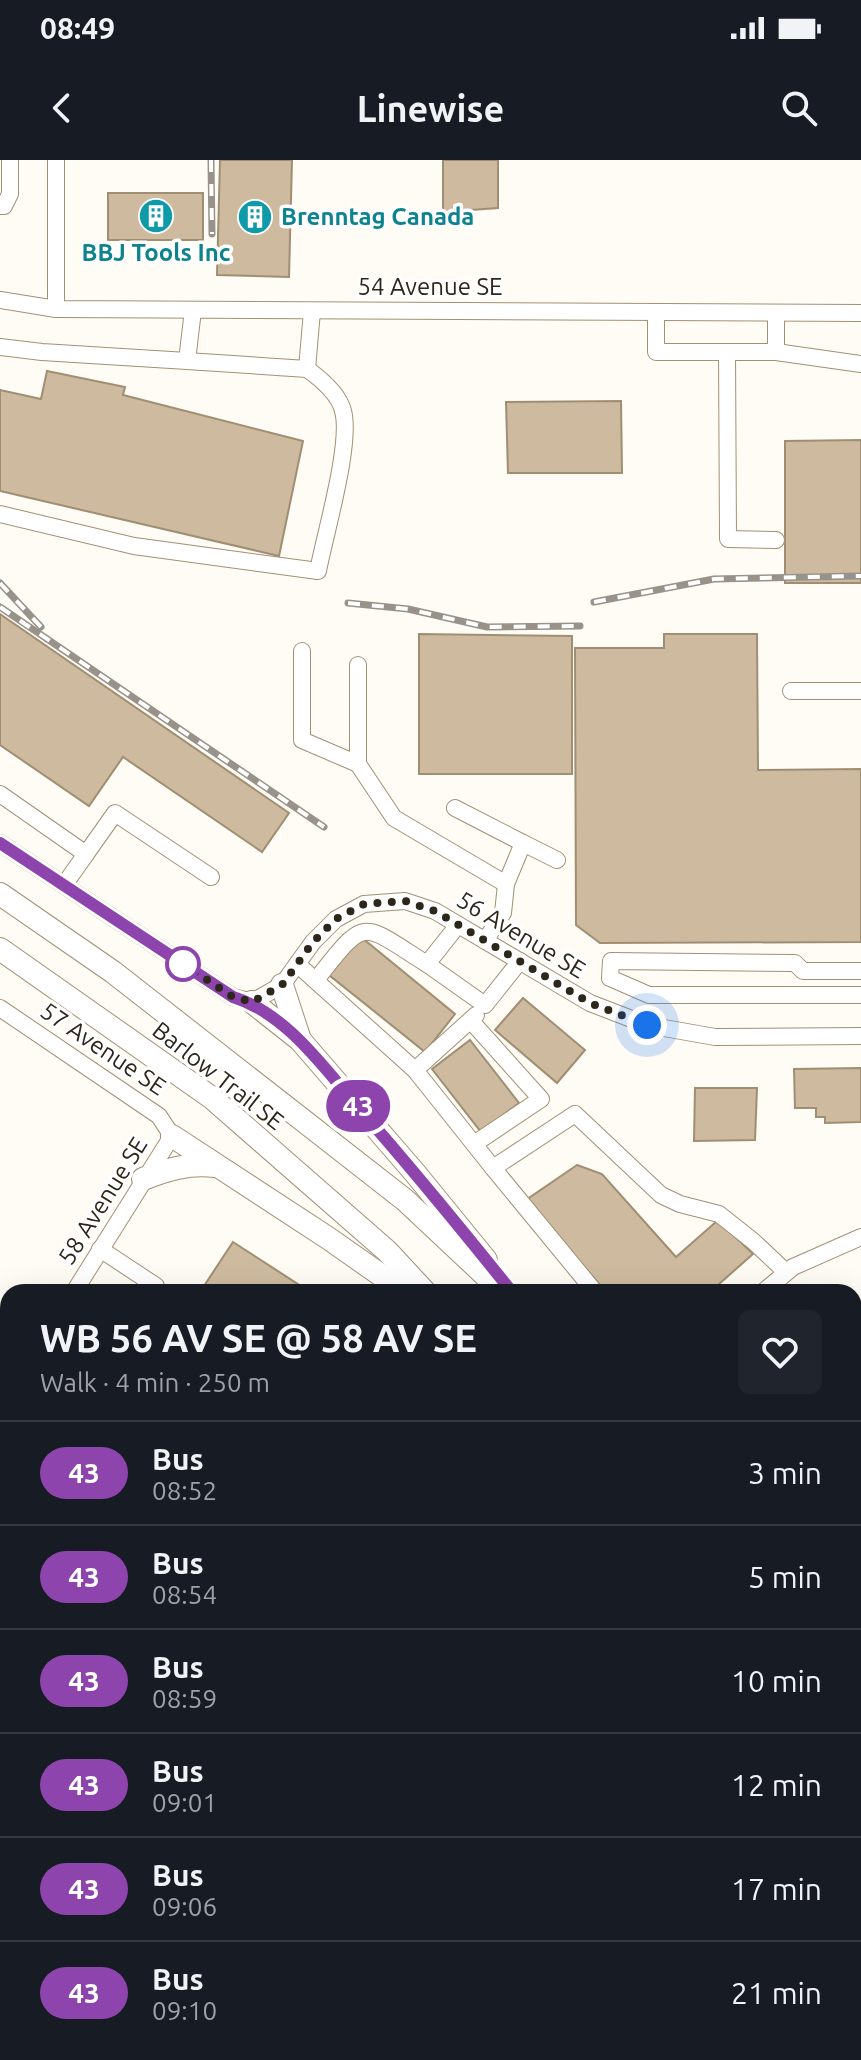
<!DOCTYPE html>
<html lang="en">
<head>
<meta charset="utf-8">
<style>
	body { margin:0; font-family:Ubuntu,sans-serif; background:#20242c; color:#f1f3f6; height:100vh; display:flex; flex-direction:column; font-size:30px; white-space:nowrap }
	* { box-sizing:border-box; margin:0 }
	p { font-size:26px; color:#9ea1a6 }
	.icon { flex:none; width:44px; height:44px; fill:none; stroke:currentColor; stroke-width:2; stroke-linecap:round; stroke-linejoin:round }
	.map { position:relative; flex:1; overflow:hidden }
	.details { position:absolute; left:0px; top:1124px; width:862px; height:776px; display:flex; flex-direction:column; background:#171b24; border-radius:24px 24px 0 0; box-shadow:0 8px 32px #0002 }
	.details>* { flex:none }
	.badge { padding:0 16px; border-radius:26px; font-size:28px; line-height:52px }
	.you { position:absolute; width:40px; height:40px; margin:-20px; border:6px solid #fff; border-radius:50%; background:#1a73e8; box-shadow:0 0 0 12px #1a73e833 }
	.map>.badge { position:absolute; translate:-50% -50%; box-shadow:0 0 0 4px #fff }
	.round { display:grid; place-items:center; flex:none; width:84px; height:84px; border-radius:12px; background:#20242c }
	.summary { display:flex; align-items:center; justify-content:space-between; height:136px; padding:0 40px }
	h1 { font-size:38px; font-weight:700; line-height:60px }
	ul { padding:0; list-style:none }
	li { display:flex; align-items:center; gap:24px; height:104px; padding:0 40px; border-top:2px solid #363941 }
	li div { flex:1 }
	li b { display:block; font-size:30px }
	li em { font-style:normal }
	li .badge { min-width:88px; font-weight:700; text-align:center }
	.status { display:flex; justify-content:space-between; align-items:center; height:56px; padding:0 40px; background:#171b24; direction:ltr }
	.status svg { height:22px; fill:currentColor }
	header { display:flex; justify-content:space-between; align-items:center; height:104px; padding:0 40px; background:#171b24; font-size:36px; font-weight:700 }
	.map>svg:first-child { display:block }
	.water { fill:#d0e5f8; stroke:#9facb6; stroke-width:2 }
	.building { fill:#cebb9f; stroke:#a08e73; stroke-width:2 }
	.lines { fill:none; stroke-linecap:round; stroke-linejoin:round }
	.minor-casing { stroke:#a29075; stroke-width:18 }
	.major-casing { stroke:#a29075; stroke-width:24 }
	.minor { stroke:#fff; stroke-width:16 }
	.major { stroke:#fff; stroke-width:22 }
	.rail-casing { stroke:#98928a; stroke-width:7 }
	.rail { stroke:#fff; stroke-width:4; stroke-dasharray:12; stroke-linecap:butt }
	.line-casing { stroke:#fff; stroke-width:18 }
	.line { stroke:#8e44ad; stroke-width:12 }
	.walk { stroke:#2d261b; stroke-width:8; stroke-dasharray:0 14.4 }
	.stop-dot { fill:#fff; stroke:#8e44ad; stroke-width:4 }
	.labels { text-anchor:middle; stroke-width:7; stroke-linejoin:round; paint-order:stroke }
	.culture-label { font-size:24px; font-weight:bold; fill:#0d838f; stroke:#fff; text-anchor:start }
	.street-label { font-size:24px; fill:#2d261b; stroke:#fff }
</style>
</head>
<body>
<div class="status"><b>08:49</b><svg viewBox="0 0 49 12"><path d="M0 12V9h3v3zM5 12V6h3v6zM10 12V3h3v9zM15 12V0h3v12zM26 1h20v11H26zM47 4h2v5h-2z"/></svg></div>
<header><svg class="icon" aria-label="back" viewBox="0 0 24 24"><path d="M15 5l-7 7 7 7"/></svg>Linewise<svg class="icon" aria-label="search" viewBox="0 0 24 24"><circle cx="10" cy="10" r="6"/><path d="M15 15l6 6"/></svg></header>
<div class="map">
<svg width="861" height="1900" viewBox="0 0 861 1900">
	<rect width="100%" height="100%" fill="#fffbf5"/>
	<!-- water -->
	<polygon class="water" points="0,1465 8,1467 8,1554 0,1554"/>
	<!-- building -->
	<g class="building">
		<polygon points="220,0 292,0 289,117 217,115"/>
		<polygon points="443,0 498,0 498,48 443,52"/>
		<rect x="108" y="33" width="95" height="47"/>
		<polygon points="47,211 125,227 123,235 303,281 279,396 0,331 0,230 41,239"/>
		<polygon points="621,241 622,313 508,313 506,242"/>
		<polygon points="861,280 861,423 785,423 785,281"/>
		<polygon points="0,454 289,653 262,692 123,597 89,646 0,585"/>
		<polygon points="419,474 572,476 572,614 419,614"/>
		<polygon points="664,474 757,474 758,610 861,609 861,782 600,783 576,765 575,488 664,488"/>
		<polygon points="361,777 455,854 425,892 329,815"/>
		<polygon points="523,838 585,890 557,923 495,870"/>
		<polygon points="470,880 519,943 481,972 432,909"/>
		<polygon points="861,908 861,962 825,963 825,957 816,957 816,948 795,948 794,909"/>
		<polygon points="695,928 757,928 755,980 694,981"/>
		<polygon points="577,1005 602,1014 676,1097 718,1060 753,1094 710,1132 606,1132 526,1040"/>
		<polygon points="233,1082 304,1128 302,1132 200,1132"/>
		<polygon points="861,1184 861,1257 854,1260 854,1187"/>
		<polygon points="861,1298 861,1377 854,1356 854,1301"/>
		<polygon points="193,1892 314,1892 317,1900 196,1900"/>
		<polygon points="346,1892 460,1892 462,1900 349,1900"/>
	</g>
	<g class="lines">
		<!-- minor casing -->
		<g class="minor-casing">
			<g id="minor">
				<polyline points="0,46 4,46 10,34 10,0"/>
				<polyline points="0,140 56,149 861,153"/>
				<polyline points="56,149 56,0"/>
				<polyline points="193,150 187,201 307,209 312,151"/>
				<polyline points="656,152 656,192 776,192 776,153"/>
				<polyline points="0,187 42,192 187,201"/>
				<polyline points="727,192 728,379 776,380"/>
				<polyline points="776,192 861,204"/>
				<path d="M0,354L134,386L318,411C325,374 352,283 343,251C339,234 321,219 307,209"/>
				<polyline points="302,491 302,580 358,604 358,505"/>
				<polyline points="791,531 861,531"/>
				<polyline points="358,604 394,658 506,724 523,683 557,700"/>
				<polyline points="0,634 86,694 115,653 211,717"/>
				<polyline points="455,648 523,683"/>
				<polyline points="0,683 233,837 252,842 282,825 313,782 336,759 364,744 405,741 435,751 590,843 647,865 715,877 861,876"/>
				<polyline points="64,725 86,694"/>
				<polyline points="485,781 503,753 506,724"/>
				<polyline points="297,804 415,910 493,1008"/>
				<polyline points="427,804 485,845 520,801"/>
				<polyline points="861,811 803,811 795,803 611,801 610,818 649,835 861,835"/>
				<path d="M316,820C367,755 360,762 427,804L458,765"/>
				<polyline points="0,848 159,956 172,976 74,1132"/>
				<polyline points="471,861 541,939 474,984"/>
				<polyline points="415,910 476,855"/>
				<polyline points="100,1089 156,1126"/>
				<polyline points="595,1132 493,1008 575,954 661,1035 680,1044 719,1054 753,1081 786,1112"/>
				<polyline points="763,1132 793,1107 861,1077"/>
				<polyline points="0,1241 8,1230"/>
				<polyline points="854,1423 861,1423"/>
				<polyline points="0,1670 8,1670"/>
				<polyline points="854,1879 861,1879"/>
				<polyline points="0,1890 8,1888"/>
				<polyline points="92,1892 94,1900"/>
				<polyline points="499,1892 502,1900"/>
				<polyline points="556,1892 558,1900"/>
				<polyline points="713,1899 762,1892"/>
			</g>
		</g>
		<!-- major casing -->
		<g class="major-casing">
			<g id="major">
				<polyline points="0,734 113,812 405,1040 503,1132"/>
				<polyline points="0,789 212,938 387,1091 425,1132"/>
				<polyline points="282,825 300,880"/>
				<polyline points="252,842 300,880 415,1013 486,1100"/>
				<polyline points="172,976 328,1078 405,1132"/>
				<path d="M143,1019C168,1009 189,1003 215,1006"/>
				<polyline points="854,1548 861,1556"/>
				<polyline points="854,1593 861,1605"/>
				<polyline points="854,1632 861,1642"/>
				<polyline points="854,1659 861,1662"/>
				<polyline points="854,1680 861,1692"/>
				<polyline points="854,1731 861,1736"/>
			</g>
		</g>
		<!-- minor -->
		<use href="#minor" class="minor"/>
		<!-- major -->
		<use href="#major" class="major"/>
		<!-- rail casing -->
		<g class="rail-casing">
			<g id="rail">
				<polyline points="211,0 212,74"/>
				<polyline points="0,423 41,467"/>
				<polyline points="594,442 714,419 861,416"/>
				<polyline points="348,443 408,449 487,467 580,466"/>
				<polyline points="0,447 324,667"/>
				<polyline points="0,1208 8,1214"/>
				<polyline points="342,1892 345,1900"/>
			</g>
		</g>
		<!-- rail -->
		<use href="#rail" class="rail"/>
	</g>
	<g class="lines">
		<!-- line casing -->
		<g class="line-casing">
			<path id="line" d="M0,683L233,837C288,854 326,911 363,953C414,1011 463,1071 512,1132"/>
		</g>
		<!-- line -->
		<use href="#line" class="line"/>
		<!-- walk -->
		<polyline class="walk" points="183,804 233,837 252,842 282,825 313,782 336,759 364,744 405,741 435,751 590,843 647,865"/>
	</g>
	<!-- icons -->
	<defs>
		<g id="building-disc" transform="scale(1.8)"><circle r="9.5" fill="#0f9aa8" stroke="#fff"/><path d="M-4-6H4V6H1V3H-1V6H-4ZM-2.5-4.3h1.7v1.8h-1.7ZM.8-4.3h1.7v1.8H.8ZM-2.5-1h1.7V.8h-1.7ZM.8-1h1.7V.8H.8Z" fill="#fff"/></g>
	</defs>
	<g fill-rule="evenodd">
		<use href="#building-disc" x="156" y="56"/>
		<use href="#building-disc" x="255" y="57"/>
	</g>
	<!-- markers -->
	<circle class="stop-dot" cx="183" cy="804" r="16"/>
	<g class="labels">
		<!-- culture labels -->
		<g class="culture-label">
			<text x="281" y="65">Brenntag Canada</text>
			<text x="156" y="101" text-anchor="middle">BBJ Tools Inc</text>
		</g>
		<!-- street labels -->
		<g class="street-label">
			<text x="430" y="135">54 Avenue SE</text>
			<text transform="translate(521 775) rotate(31)" y="8">56 Avenue SE</text>
			<text transform="translate(103 889) rotate(34)" y="8">57 Avenue SE</text>
			<text transform="translate(218 916) rotate(38)" y="8">Barlow Trail SE</text>
			<text transform="translate(103 1041) rotate(-58)" y="8">58 Avenue SE</text>
		</g>
	</g>
</svg>
<div class="you" style="left:647px;top:865px"></div>
<b class="badge" style="left:358px;top:946px;background:#8e44ad;color:#fff">43</b>
<section class="details">
<div class="summary"><div><h1>WB 56 AV SE @ 58 AV SE</h1><p>Walk · 4 min · 250 m</p></div><a class="round"><svg class="icon" aria-label="heart" viewBox="0 0 24 24"><path d="M12 20l-8-8c-3-5 5-10 8-4 3-6 11-1 8 4z"/></svg></a></div>
<ul>
<li><span class="badge" style="background:#8e44ad;color:#fff">43</span><div><b>Bus</b><p>08:52</p></div><em>3 min</em></li>
<li><span class="badge" style="background:#8e44ad;color:#fff">43</span><div><b>Bus</b><p>08:54</p></div><em>5 min</em></li>
<li><span class="badge" style="background:#8e44ad;color:#fff">43</span><div><b>Bus</b><p>08:59</p></div><em>10 min</em></li>
<li><span class="badge" style="background:#8e44ad;color:#fff">43</span><div><b>Bus</b><p>09:01</p></div><em>12 min</em></li>
<li><span class="badge" style="background:#8e44ad;color:#fff">43</span><div><b>Bus</b><p>09:06</p></div><em>17 min</em></li>
<li><span class="badge" style="background:#8e44ad;color:#fff">43</span><div><b>Bus</b><p>09:10</p></div><em>21 min</em></li>
</ul>
</section>
</div>
</body>
</html>
